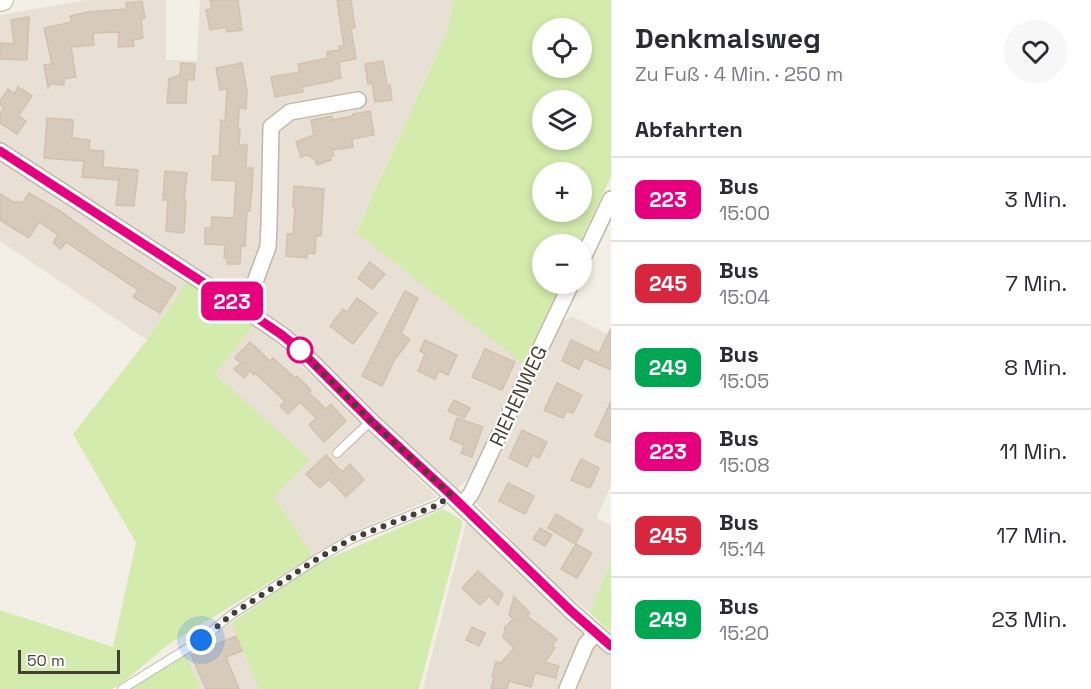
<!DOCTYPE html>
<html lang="de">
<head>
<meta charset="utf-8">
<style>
	body { margin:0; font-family:"Space Grotesk",sans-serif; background:#f7f7f7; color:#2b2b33; height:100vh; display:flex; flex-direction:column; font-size:22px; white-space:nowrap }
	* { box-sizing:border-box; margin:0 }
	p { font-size:20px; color:#7c7c81 }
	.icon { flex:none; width:33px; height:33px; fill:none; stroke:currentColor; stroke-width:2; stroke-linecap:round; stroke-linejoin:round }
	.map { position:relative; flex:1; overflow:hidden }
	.drawer { display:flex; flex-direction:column; background:#fff; width:480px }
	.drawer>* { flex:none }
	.badge { padding:0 12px; border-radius:9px; font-size:21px; line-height:39px }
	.controls { position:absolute; left:532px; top:18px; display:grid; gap:12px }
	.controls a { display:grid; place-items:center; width:60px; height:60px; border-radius:50%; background:#fff; box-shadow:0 3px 9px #0003; font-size:30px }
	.scale { position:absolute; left:18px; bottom:15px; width:102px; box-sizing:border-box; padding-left:6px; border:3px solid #473f35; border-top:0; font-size:16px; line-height:21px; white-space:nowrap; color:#473f35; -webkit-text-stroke:4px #fff; paint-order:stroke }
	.you { position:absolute; width:30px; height:30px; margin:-15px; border:4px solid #fff; border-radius:50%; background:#1a73e8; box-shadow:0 0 0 9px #1a73e833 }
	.map>.badge { position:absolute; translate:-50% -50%; box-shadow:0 0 0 3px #fff }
	h2 { padding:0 24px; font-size:22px; line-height:54px }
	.round { display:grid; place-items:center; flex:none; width:63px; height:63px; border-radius:32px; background:#f7f7f7 }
	.overview { display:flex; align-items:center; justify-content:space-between; height:102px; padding:0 24px }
	h1 { font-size:28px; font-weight:600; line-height:45px }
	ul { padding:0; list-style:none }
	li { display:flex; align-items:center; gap:18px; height:84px; padding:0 24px; border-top:2px solid #e1e1e2 }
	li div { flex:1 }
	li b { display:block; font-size:22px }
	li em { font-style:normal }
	li .badge { min-width:66px; font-weight:700; text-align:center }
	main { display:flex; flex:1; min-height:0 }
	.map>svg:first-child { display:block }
	.residential { fill:#e8e0d4 }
	.green { fill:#d3ebac; fill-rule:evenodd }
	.building { fill:#d7cabb; stroke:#d2c1ad; stroke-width:1.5 }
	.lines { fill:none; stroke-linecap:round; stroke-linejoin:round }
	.service-casing { stroke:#c0b6a8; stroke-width:10 }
	.minor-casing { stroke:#c0b6a8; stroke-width:18 }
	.tertiary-casing { stroke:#c0b6a8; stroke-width:22 }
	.service { stroke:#fff; stroke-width:8 }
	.minor { stroke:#fff; stroke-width:15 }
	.tertiary { stroke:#fff; stroke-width:20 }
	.line-casing { stroke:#fff; stroke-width:14 }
	.line { stroke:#e6007e; stroke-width:9 }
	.walk { stroke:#473f35; stroke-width:6; stroke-dasharray:0 10.8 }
	.stop-dot { fill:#fff; stroke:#e6007e; stroke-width:3 }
	.labels { text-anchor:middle; stroke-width:4.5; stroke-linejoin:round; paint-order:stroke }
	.street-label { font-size:20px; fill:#473f35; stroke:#fff }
</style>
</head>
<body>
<main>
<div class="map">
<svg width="611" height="689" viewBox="0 0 611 689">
	<rect width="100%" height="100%" fill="#f4efe6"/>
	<!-- residential -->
	<g class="residential">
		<polygon points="87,0 166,0 166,60 197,61 200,0 454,0 446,34 356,231 523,364 470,477 457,489 265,317 0,142 0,15"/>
		<polygon points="0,157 187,282 147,340 0,241"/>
		<polygon points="571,316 611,336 611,485 597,518 611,525 611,561 590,613 552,582 476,503 561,323"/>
		<polygon points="255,324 327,389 437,497 356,531 313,556 274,497 309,461 215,374"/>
		<polygon points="467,519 611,656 611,689 423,689"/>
		<polygon points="231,623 259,689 200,689 186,654"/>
	</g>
	<!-- green -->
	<g class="green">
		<path d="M454,0H611V177L579,244H543V284H561L523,364L356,232L446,34ZM543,28H582V68H543ZM543,100H582V140H543ZM582,172V212H543V172Z"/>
		<polygon points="187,282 255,324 215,374 310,460 274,497 313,556 169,644 122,683 112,689 0,689 0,610 113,647 136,543 73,434 147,340"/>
		<polygon points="443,509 463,521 419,689 259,689 231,623 316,564"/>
		<polygon points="611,561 611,633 590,613"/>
		<polygon points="186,654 200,689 129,689"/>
	</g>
	<!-- building -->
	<g class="building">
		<polygon points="210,0 238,0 242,30 227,32 226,27 210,30 206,10 212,9"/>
		<polygon points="337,0 351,0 355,28 351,29 356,59 339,62 341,78 333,79 333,81 302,87 303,92 275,97 271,77 300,72 298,64 328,58 327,52 340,50 339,46 344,46"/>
		<polygon points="142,1 145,18 141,19 143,38 133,40 134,46 118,47 119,32 93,33 94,45 71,47 76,77 64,79 64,85 50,84 48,88 44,65 52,64 44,28 72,22 70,16 87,12 127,9 126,3"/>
		<polygon points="29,17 27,60 0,59 0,43 14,44 11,20"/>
		<polygon points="383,61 387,85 390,85 392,100 375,102 372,83 368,84 365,64"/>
		<polygon points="181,63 195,64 194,80 187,80 186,103 167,103 169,79 180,75"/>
		<polygon points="242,63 247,91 246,109 239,108 238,129 240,129 239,145 247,145 246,168 253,168 252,189 250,211 247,211 245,246 241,246 240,264 227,264 227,258 224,258 225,245 205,244 205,228 211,228 212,217 234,218 236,181 212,180 213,156 219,156 221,120 225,121 227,89 220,90 216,68"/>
		<polygon points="18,87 32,96 18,116 26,121 17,134 0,123 0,114 4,108 0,105 0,101 8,89 14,94"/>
		<polygon points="370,111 374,135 352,139 353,147 332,150 334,156 330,157 331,160 317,165 315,159 307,155 301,157 296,142 314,135 311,120 332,116 332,120 353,116 353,114"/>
		<polygon points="47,118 73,120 72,138 90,140 89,150 104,151 103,167 138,170 134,206 116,205 119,180 82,177 84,161 44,158"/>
		<polygon points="165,171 187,173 184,201 186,201 184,233 166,231 168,200 163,200"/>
		<polygon points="294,186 324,189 321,236 316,236 315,254 307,253 307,258 286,256 287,234 293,234 295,207 293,207"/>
		<polygon points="29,193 60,211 106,244 176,288 160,313 133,297 138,290 66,242 61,249 53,243 58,235 39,222 29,238 0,220 0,194 13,202 23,202"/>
		<polygon points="370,262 385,274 372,289 358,278"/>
		<polygon points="405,291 418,298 401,333 410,340 395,359 382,386 362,376"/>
		<polygon points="357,298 377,313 353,344 330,326 343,309 347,312"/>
		<polygon points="611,328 611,370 584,358 579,369 562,361 571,340 599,353"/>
		<polygon points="425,340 457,355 448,375 439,371 435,379 418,371 425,354 420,351"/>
		<polygon points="250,342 270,361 273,358 295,378 297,376 311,390 309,393 326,409 331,404 346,421 324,442 309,425 316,418 300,402 288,414 280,406 285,401 255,373 254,375 250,371 244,378 234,369 241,363 235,358"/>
		<polygon points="485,349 515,362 502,390 472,377"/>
		<polygon points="557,383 582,395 573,413 567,411 563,418 544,410"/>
		<polygon points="454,400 470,408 464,418 448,411"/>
		<polygon points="611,401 611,443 595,436"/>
		<polygon points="457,418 483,427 472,457 461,453 464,445 450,439"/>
		<polygon points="522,430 547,442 539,458 533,455 527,467 509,458"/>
		<polygon points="326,455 342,472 350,464 364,480 346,497 329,479 320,488 306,474"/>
		<polygon points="581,459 599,468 590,488 571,480"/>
		<polygon points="508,483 534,496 525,514 499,501"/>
		<polygon points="556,514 583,530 575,544 548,528"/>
		<polygon points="540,528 552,535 545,546 533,539"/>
		<polygon points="576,544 592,553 577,578 561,569"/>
		<polygon points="478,571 503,594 498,605 489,596 480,605 462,588"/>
		<polygon points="514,597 530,613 527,616 557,639 552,646 555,648 545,662 559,666 557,672 556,678 535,673 531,687 509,681 507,689 491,689 494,677 492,676 496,662 501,663 514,648 503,637 505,627 513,619 509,615"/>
		<polygon points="472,627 485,633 479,646 466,640"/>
		<polygon points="236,636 242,651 226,657 239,689 206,689 191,655"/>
	</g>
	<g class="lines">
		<!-- service casing -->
		<g class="service-casing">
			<g id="service">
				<polyline points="337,453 371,421"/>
				<polyline points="122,689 201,640 231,615 317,559 351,539 439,504 450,494"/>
			</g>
		</g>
		<!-- minor casing -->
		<g class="minor-casing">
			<g id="minor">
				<polyline points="0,151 241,307 282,335 299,349 371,421 450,494 571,611 611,646"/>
				<polyline points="582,260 611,199"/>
				<polyline points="241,307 252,290 268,247 269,225 271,127 290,112 358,100"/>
				<polyline points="462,505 471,494 571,284"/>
				<polyline points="567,689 586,644 596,633"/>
			</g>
		</g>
		<!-- tertiary casing -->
		<g class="tertiary-casing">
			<polyline id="tertiary" points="0,1 3,0"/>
		</g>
		<!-- service -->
		<use href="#service" class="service"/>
		<!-- minor -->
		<use href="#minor" class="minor"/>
		<!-- tertiary -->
		<use href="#tertiary" class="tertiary"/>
	</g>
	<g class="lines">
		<!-- line casing -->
		<g class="line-casing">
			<polyline id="line" points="0,151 241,307 282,335 299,349 371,421 450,494 571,611 611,646"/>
		</g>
		<!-- line -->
		<use href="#line" class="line"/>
		<!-- walk -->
		<polyline class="walk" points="201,640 231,615 317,559 351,539 440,504 450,494 371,421 299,349 300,350"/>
	</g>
	<!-- markers -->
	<circle class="stop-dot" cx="300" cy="350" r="12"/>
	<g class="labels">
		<!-- street labels -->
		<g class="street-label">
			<text transform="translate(518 396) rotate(-65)" y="7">RIEHENWEG</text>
		</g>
	</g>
</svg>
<div class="controls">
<a><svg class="icon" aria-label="locate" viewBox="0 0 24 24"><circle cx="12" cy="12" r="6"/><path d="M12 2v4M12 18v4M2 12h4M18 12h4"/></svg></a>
<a><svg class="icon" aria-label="layers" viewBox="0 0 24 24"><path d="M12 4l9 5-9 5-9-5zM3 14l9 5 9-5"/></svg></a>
<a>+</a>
<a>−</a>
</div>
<div class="scale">50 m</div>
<div class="you" style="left:201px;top:640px"></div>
<b class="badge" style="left:232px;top:301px;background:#e6007e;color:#fff">223</b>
</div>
<section class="drawer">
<div class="overview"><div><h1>Denkmalsweg</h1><p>Zu Fuß · 4 Min. · 250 m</p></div><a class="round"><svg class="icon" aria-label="heart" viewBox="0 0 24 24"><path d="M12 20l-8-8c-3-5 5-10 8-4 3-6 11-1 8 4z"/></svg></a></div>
<h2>Abfahrten</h2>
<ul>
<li><span class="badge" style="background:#e6007e;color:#fff">223</span><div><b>Bus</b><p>15:00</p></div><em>3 Min.</em></li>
<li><span class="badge" style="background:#d7263d;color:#fff">245</span><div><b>Bus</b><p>15:04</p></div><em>7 Min.</em></li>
<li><span class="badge" style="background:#00a651;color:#fff">249</span><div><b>Bus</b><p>15:05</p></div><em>8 Min.</em></li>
<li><span class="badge" style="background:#e6007e;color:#fff">223</span><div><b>Bus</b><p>15:08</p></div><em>11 Min.</em></li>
<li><span class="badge" style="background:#d7263d;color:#fff">245</span><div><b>Bus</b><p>15:14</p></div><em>17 Min.</em></li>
<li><span class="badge" style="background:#00a651;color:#fff">249</span><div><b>Bus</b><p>15:20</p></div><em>23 Min.</em></li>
</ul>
</section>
</main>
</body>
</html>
